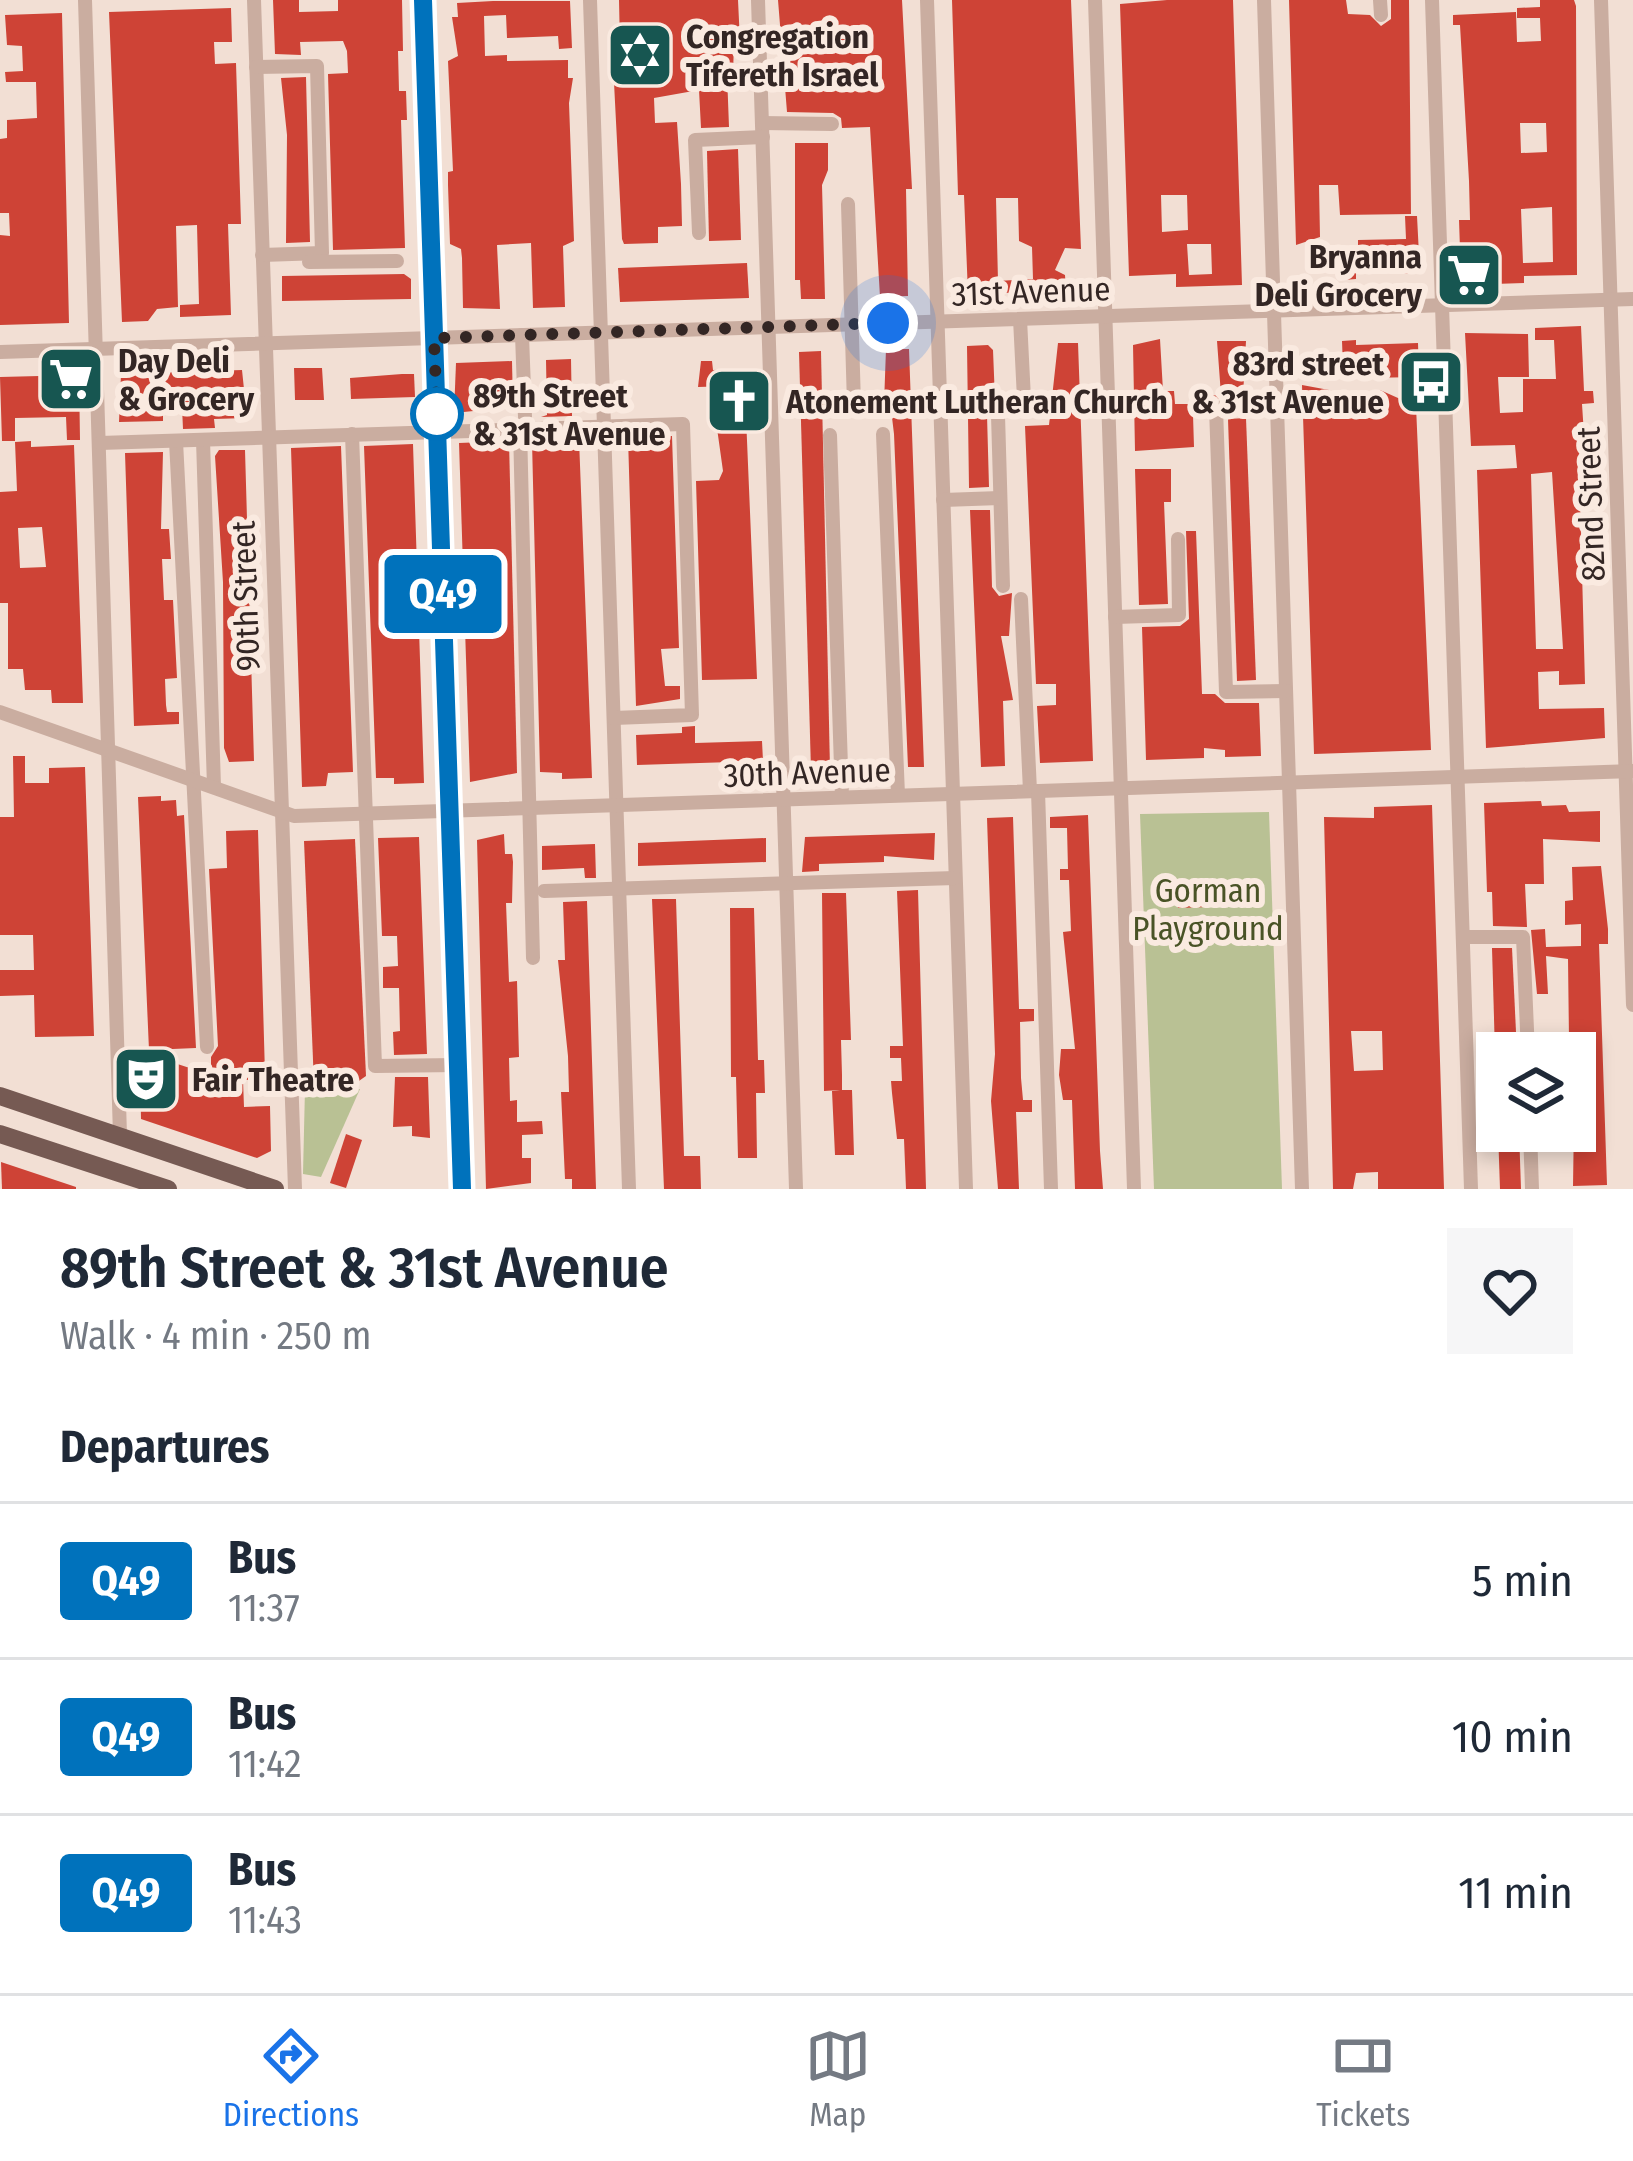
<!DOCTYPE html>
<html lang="en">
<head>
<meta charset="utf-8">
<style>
	body { margin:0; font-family:"Fira Sans Condensed",sans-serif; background:#f6f6f7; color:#1f2937; height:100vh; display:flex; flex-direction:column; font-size:45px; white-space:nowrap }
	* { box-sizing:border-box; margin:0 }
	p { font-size:39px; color:#747a83 }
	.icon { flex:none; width:66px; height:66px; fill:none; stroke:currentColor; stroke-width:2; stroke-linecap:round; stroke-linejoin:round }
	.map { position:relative; height:1189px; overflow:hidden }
	.panel { display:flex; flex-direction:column; background:#fff; flex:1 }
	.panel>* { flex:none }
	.badge { padding:0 24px; border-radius:9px; font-size:42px; line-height:78px }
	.controls { position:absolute; left:1476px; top:1032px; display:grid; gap:24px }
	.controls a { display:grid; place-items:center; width:120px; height:120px; border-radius:0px; background:#fff; box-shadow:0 6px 18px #0003; font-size:60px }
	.you { position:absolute; width:60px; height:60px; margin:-30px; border:9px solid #fff; border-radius:50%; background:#1a73e8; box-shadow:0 0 0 18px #1a73e833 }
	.map>.badge { position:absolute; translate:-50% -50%; box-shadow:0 0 0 6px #fff }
	h2 { padding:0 60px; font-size:45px; line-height:108px }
	.round { display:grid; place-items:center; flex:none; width:126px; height:126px; border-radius:0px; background:#f6f6f7 }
	.head { display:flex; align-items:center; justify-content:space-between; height:204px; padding:0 60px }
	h1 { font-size:57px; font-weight:600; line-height:90px }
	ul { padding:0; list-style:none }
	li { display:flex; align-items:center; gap:36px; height:156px; padding:0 60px; border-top:3px solid #e0e1e3 }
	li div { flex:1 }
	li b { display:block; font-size:45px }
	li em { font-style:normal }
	li .badge { min-width:132px; font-weight:700; text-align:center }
	.dock { display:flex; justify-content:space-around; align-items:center; height:168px; border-top:3px solid #e0e1e3; background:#fff; font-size:33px; color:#747a83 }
	.dock a { display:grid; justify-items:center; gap:6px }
	.dock .selected { color:#1a73e8 }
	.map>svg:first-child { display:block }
	.green { fill:#b9c194 }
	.building { fill:#ce4336; fill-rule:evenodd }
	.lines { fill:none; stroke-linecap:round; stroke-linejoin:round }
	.minor { stroke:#caada0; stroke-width:14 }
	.major { stroke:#765a53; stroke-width:18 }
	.line-casing { stroke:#fff; stroke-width:27 }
	.line { stroke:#0072bc; stroke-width:18 }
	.walk { stroke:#332624; stroke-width:12; stroke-dasharray:0 21.6 }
	.stop-dot { fill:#fff; stroke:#0072bc; stroke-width:6 }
	.labels { text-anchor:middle; stroke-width:12; stroke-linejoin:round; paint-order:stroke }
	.poi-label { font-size:33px; font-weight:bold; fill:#332624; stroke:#faeae0; text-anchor:start }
	.street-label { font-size:33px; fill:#332624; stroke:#faeae0 }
	.stop-label { font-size:33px; font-weight:bold; fill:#332624; stroke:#faeae0; text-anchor:start }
	.park-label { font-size:33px; fill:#495326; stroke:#faeae0 }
</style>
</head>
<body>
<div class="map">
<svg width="1633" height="1189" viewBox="0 0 1633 1189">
	<rect width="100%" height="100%" fill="#f2dfd4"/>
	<!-- green -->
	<g class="green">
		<polygon points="1269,812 1282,1189 1154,1189 1140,814"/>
		<polygon points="305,1088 360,1089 321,1177 303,1174"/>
	</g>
	<!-- building -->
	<g class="building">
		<polygon points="273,0 299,0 299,12 338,11 338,0 402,0 403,51 398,51 399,91 406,91 407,120 401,120 405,248 333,250 328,74 348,73 347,51 343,41 300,42 301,55 275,54"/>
		<polygon points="619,0 738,0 740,42 734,42 733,74 727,74 729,127 701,128 699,90 654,98 655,123 677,122 681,184 682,226 658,227 658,243 624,244 622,239 613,63 614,47 620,47"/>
		<polygon points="778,0 902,0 912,189 906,189 908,296 880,297 870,127 842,128 841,118 833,113 787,112"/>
		<path d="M952,0H1071L1081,249L1065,248L1055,270L1065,275L1066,291L968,294L964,195H958ZM996,198H1018L1019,241L1032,247L1033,279L998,281Z"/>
		<path d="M1167,0H1233L1242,285L1176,287V274L1129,276L1120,4ZM1161,195H1187L1188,230L1162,232ZM1211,244L1212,274L1189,275L1187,244Z"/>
		<polygon points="1289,0 1346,0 1348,14 1370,15 1381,26 1391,19 1391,0 1409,0 1411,214 1340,215 1338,185 1319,185 1320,237 1296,245"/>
		<path d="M1540,0H1574L1576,6L1577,275L1524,276V283L1494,284V276L1461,278L1459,220H1470L1469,181L1460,25H1453V15L1516,12L1517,42L1541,41L1540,18H1517V8L1540,7ZM1520,123H1546L1547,152L1521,153ZM1552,207L1553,262L1523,263L1521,209Z"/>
		<polygon points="493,1 570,1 572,48 559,49 558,36 507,38 506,15 484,16 485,56 507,55 507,61 568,60 568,78 573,78 569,103 574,241 563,246 565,307 533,308 531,243 497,245 500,309 463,308 462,258 461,249 450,244 448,185 448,172 453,171 448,61 458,56 452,17 458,17 457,3"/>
		<polygon points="231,8 232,42 214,42 215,64 236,63 241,224 228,224 231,315 180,317 180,305 199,304 197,225 176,226 178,307 157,309 148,321 122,322 109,12"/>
		<polygon points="62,13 69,323 0,325 0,235 10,236 9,213 0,213 0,139 7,138 7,120 37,118 36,82 6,82 5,72 23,71 22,46 7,45 5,15"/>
		<polygon points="306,77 310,242 286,243 287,135 281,78"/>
		<polygon points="795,143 828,143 828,170 822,185 825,299 801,299 800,280 795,280"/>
		<polygon points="738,149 741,240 709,241 707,151"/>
		<polygon points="1405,216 1417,216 1420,274 1356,271 1356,279 1343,280 1341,251 1358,250 1358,240 1406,239"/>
		<polygon points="747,263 749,298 620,302 618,268"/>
		<polygon points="404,274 411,279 411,299 282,301 282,276"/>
		<path d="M1581,326L1584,391H1593L1594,403L1582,404L1588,496H1580L1585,684L1559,685V671L1538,672L1539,709L1604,708L1605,738L1486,748L1477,470L1517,468L1515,445L1471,446L1465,333L1528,334L1529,377H1498L1500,413L1523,412V379H1556L1554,340H1535V328ZM1552,472L1563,649H1536L1531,474Z"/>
		<polygon points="1160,339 1163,391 1174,391 1175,404 1206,404 1205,414 1193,415 1194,447 1135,451 1133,345"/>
		<polygon points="1356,340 1356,345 1418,343 1419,377 1365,378 1364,367 1343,368 1342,341"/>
		<polygon points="1217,341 1246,341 1243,396 1208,400 1208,396 1221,395"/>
		<polygon points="1058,343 1078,343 1093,761 1040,763 1037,706 1056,705 1056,684 1036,684 1025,426 1049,425"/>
		<polygon points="988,345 993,350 995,400 987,415 989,487 969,488 967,346"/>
		<polygon points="886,349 909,349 924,767 908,767 894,434 891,409 884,404"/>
		<polygon points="821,351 830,770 811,770 799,352"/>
		<polygon points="571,359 572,416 541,417 547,415 546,360"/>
		<polygon points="512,361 513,407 454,413 456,363"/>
		<polygon points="701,361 712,361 713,370 744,369 757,679 702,680 696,481 719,480 723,471 716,421 733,420 731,386 698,387"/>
		<polygon points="294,368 322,368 324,400 295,400"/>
		<polygon points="242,370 247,418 214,419 215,428 183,429 182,407 163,407 163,421 119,422 121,374"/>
		<polygon points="402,374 414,374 415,397 351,399 350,378"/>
		<polygon points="79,375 80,440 67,440 66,417 15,418 15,441 2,441 0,377"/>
		<polygon points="1302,385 1329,390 1329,404 1350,399 1381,412 1380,390 1416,406 1431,750 1314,754"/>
		<polygon points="1246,418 1256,680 1237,681 1228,419"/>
		<polygon points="672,436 679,648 661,649 665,686 680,686 680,699 636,706 628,437"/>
		<polygon points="579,439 592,778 562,779 562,773 540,772 532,441"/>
		<path d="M31,441V447L74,445L83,703H52L51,690H25L23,669H8V603H0V492L17,491L15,442ZM42,527L46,567L20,568L18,528Z"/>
		<polygon points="509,441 517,773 470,782 459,443"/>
		<polygon points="413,444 424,783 394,784 394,778 376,778 364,446"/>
		<polygon points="341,446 353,772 328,773 326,786 302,787 291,448"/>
		<polygon points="219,450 245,450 254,761 229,762 224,748 223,582 215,456"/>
		<polygon points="163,452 161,529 169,529 171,559 162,559 164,600 173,600 177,678 165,679 166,705 167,712 179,712 179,724 134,726 125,453"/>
		<polygon points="1135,469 1171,469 1171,502 1164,502 1168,604 1139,605"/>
		<polygon points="970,510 990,510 992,587 999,596 1012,593 1009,636 1001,636 1013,700 1003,701 1005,766 981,767"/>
		<polygon points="1186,531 1196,531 1202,694 1215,694 1225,703 1259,703 1261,756 1225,757 1225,750 1204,748 1204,758 1146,760 1142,627 1180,626 1189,619"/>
		<polygon points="695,726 695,743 762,741 763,761 637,765 636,735 682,733 682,727"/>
		<polygon points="13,756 25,756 25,783 49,783 49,768 85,767 94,1036 35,1037 34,995 0,996 0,970 34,970 33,935 0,935 0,817 14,817"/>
		<polygon points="161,796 161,801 176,800 177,816 184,815 196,1048 149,1050 138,797"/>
		<polygon points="1541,801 1542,806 1566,805 1569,812 1600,811 1600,842 1543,839 1544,884 1525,884 1527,927 1493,926 1492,892 1487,892 1484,803"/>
		<path d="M1432,805L1444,1189H1378V1172L1356,1173L1353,1189H1333L1324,817L1374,818V807ZM1351,1031H1382L1383,1070L1354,1071Z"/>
		<polygon points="1088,815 1100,1151 1103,1189 1075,1189 1072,1100 1063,1100 1059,1075 1061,1049 1075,1049 1063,932 1071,931 1069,880 1060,880 1060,869 1068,869 1067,828 1050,828 1050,817"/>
		<polygon points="1013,817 1019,1009 1034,1009 1034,1021 1020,1022 1021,1078 1023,1100 1032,1100 1032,1112 1016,1112 1019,1189 998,1189 991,1101 995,1054 987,818"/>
		<polygon points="258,830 265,1074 263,1080 243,1080 244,1107 270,1106 271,1151 257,1158 141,1119 140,1071 147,1071 147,1054 211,1075 211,1057 218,1046 209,869 227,868 226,831"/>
		<polygon points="935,833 934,860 884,856 884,862 819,864 819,871 802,872 805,837"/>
		<polygon points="504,834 505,854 512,854 513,862 512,903 506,903 509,982 517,981 519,1057 509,1058 510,1101 517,1100 517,1122 542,1121 543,1134 522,1135 522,1158 531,1158 531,1183 486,1189 477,840"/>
		<polygon points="419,837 427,1054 394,1055 393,1032 400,1031 399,988 383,988 383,967 398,966 397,936 382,936 378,838"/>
		<polygon points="766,838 766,862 638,866 638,843"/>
		<polygon points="355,839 366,1076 356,1083 314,1084 304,841"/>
		<polygon points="595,844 596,878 585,878 584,868 542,870 542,846"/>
		<polygon points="1601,866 1608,929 1608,944 1599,944 1607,1185 1573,1186 1575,1053 1569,1040 1568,959 1546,956 1548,994 1537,994 1531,930 1545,929 1546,947 1581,946 1581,924 1565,925 1565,901 1573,900 1572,867"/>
		<polygon points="1239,886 1239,906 1178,908 1177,888"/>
		<polygon points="918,890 926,1189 906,1189 904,1139 897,1139 892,1093 891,1081 902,1081 901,1058 890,1058 890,1046 903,1046 897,891"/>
		<polygon points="822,893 846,893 851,1040 841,1040 842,1075 842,1090 852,1090 854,1155 835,1155 832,1091 840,1090 824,1091"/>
		<polygon points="652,899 676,899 684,1156 700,1156 701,1189 664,1189"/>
		<polygon points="587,901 596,1189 572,1189 572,1179 565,1179 561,1092 569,1092 568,1056 558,960 565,960 563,902"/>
		<polygon points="730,908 754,908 758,1060 764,1060 765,1093 756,1093 757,1158 738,1158 736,1077 731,1077"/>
		<polygon points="1492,948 1512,948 1517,1053 1495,1053"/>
		<polygon points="395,1077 428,1077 430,1138 412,1136 412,1126 393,1127"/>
		<polygon points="1498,1131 1519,1131 1521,1189 1500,1189"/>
		<polygon points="346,1134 362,1140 346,1188 330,1183"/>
		<polygon points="1,1162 76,1187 76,1189 2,1189"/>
	</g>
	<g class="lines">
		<!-- minor -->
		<g class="minor">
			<polyline points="85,0 120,1135"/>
			<polyline points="254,0 295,1189"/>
			<polyline points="423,0 462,1189"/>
			<polyline points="590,0 629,1189"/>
			<polyline points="758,0 796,1189"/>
			<polyline points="927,0 966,1189"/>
			<polyline points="1095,0 1134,1189"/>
			<polyline points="1264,0 1302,1189"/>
			<polyline points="1380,0 1381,15"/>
			<polyline points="1432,0 1471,1189"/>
			<polyline points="1601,0 1633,1005"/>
			<polyline points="256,67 317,66 322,253 262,255"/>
			<polyline points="762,123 832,124"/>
			<polyline points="848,204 854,404"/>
			<polyline points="699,233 695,140 763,137"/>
			<polyline points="309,262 397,261"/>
			<polyline points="1020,319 1024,399"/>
			<polyline points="522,335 525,417"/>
			<polyline points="0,352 1633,299"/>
			<polyline points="1277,406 1216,408 1226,692 1286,691"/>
			<polyline points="998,415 1003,586"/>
			<polyline points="520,428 533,958"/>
			<polyline points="352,434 375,1066 458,1065"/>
			<polyline points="883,434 898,795"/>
			<polyline points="830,435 842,797"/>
			<polyline points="203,440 214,787"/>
			<polyline points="176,441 207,1047"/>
			<polyline points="100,443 683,424 692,715 614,718"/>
			<polyline points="943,500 1000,498"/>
			<polyline points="1021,599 1030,791"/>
			<polyline points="1115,617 1179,615 1178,539"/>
			<polyline points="0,712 294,816 1633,771"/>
			<polyline points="1038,791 1051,1189"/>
			<polyline points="544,891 955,878"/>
			<polyline points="1463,937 1523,937 1528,1053"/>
			<polyline points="1530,1131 1532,1189"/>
		</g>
		<!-- major -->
		<g class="major">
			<polyline points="0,1096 275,1189"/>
			<polyline points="0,1134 168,1189"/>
		</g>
	</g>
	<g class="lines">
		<!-- line casing -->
		<g class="line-casing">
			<polyline id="line" points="423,0 462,1189"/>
		</g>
		<!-- line -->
		<use href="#line" class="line"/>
		<!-- walk -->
		<polyline class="walk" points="437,414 434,338 888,323"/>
	</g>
	<!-- icons -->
	<defs>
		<g id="synagogue-square" transform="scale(3.45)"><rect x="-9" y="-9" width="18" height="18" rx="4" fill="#175651" stroke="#faeae0"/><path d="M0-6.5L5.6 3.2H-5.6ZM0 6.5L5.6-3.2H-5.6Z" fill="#fff"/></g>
		<g id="supermarket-square" transform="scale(3.45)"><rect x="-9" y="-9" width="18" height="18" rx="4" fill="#175651" stroke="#faeae0"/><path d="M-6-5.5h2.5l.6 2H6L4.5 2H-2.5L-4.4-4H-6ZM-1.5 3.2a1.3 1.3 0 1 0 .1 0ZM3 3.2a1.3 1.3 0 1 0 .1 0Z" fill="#fff"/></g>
		<g id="bus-square" transform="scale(3.45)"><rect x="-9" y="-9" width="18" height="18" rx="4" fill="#175651" stroke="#faeae0"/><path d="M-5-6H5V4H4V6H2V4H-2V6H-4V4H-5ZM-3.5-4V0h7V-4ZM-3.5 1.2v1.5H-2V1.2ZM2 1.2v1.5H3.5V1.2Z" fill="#fff"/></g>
		<g id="church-square" transform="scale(3.45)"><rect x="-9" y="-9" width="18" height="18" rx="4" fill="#175651" stroke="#faeae0"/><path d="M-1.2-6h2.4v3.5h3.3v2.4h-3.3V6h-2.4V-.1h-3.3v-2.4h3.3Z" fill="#fff"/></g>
		<g id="theatre-square" transform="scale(3.45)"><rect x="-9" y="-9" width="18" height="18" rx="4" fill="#175651" stroke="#faeae0"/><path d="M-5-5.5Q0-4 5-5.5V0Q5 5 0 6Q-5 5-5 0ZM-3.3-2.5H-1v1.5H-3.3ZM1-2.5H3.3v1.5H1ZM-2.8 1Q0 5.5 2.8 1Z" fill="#fff"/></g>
	</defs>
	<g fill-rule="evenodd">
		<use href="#synagogue-square" x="640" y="55"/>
		<use href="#supermarket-square" x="1469" y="275"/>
		<use href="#supermarket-square" x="71" y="379"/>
		<use href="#bus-square" x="1431" y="382"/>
		<use href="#church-square" x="739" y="401"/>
		<use href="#theatre-square" x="146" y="1079"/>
	</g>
	<!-- markers -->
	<circle class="stop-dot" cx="437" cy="414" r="24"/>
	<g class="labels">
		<!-- poi labels -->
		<g class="poi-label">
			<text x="686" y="48">Congregation<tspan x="686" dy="38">Tifereth Israel</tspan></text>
			<text x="1422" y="268" text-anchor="end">Bryanna<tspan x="1422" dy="38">Deli Grocery</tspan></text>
			<text x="118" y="372">Day Deli<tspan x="118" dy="38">&amp; Grocery</tspan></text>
			<text x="1384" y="375" text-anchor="end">83rd street<tspan x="1384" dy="38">&amp; 31st Avenue</tspan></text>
			<text x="786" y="413">Atonement Lutheran Church</text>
			<text x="192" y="1091">Fair Theatre</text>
		</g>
		<!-- street labels -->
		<g class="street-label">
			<text transform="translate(1031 291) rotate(-2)" y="12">31st Avenue</text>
			<text transform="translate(1590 504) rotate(-92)" y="12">82nd Street</text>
			<text transform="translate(245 596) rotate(-92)" y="12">90th Street</text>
			<text transform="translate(807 772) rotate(-2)" y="12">30th Avenue</text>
		</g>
		<!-- stop labels -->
		<g class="stop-label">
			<text x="473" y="407">89th Street<tspan x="473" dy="38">&amp; 31st Avenue</tspan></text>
		</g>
		<!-- park labels -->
		<g class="park-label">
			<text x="1208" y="902">Gorman<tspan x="1208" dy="38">Playground</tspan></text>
		</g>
	</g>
</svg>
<div class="controls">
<a><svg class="icon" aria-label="layers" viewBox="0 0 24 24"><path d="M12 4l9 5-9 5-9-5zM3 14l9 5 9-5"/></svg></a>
</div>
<div class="you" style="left:888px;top:323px"></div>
<b class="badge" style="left:443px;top:594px;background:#0072bc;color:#fff">Q49</b>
</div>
<section class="panel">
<div class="head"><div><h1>89th Street &amp; 31st Avenue</h1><p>Walk · 4 min · 250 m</p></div><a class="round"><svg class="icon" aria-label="heart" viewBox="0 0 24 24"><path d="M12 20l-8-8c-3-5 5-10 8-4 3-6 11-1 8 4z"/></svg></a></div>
<h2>Departures</h2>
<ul>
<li><span class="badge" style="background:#0072bc;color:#fff">Q49</span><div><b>Bus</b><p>11:37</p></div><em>5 min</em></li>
<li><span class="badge" style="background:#0072bc;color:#fff">Q49</span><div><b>Bus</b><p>11:42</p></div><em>10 min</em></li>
<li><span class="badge" style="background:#0072bc;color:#fff">Q49</span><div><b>Bus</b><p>11:43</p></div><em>11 min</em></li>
</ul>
</section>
<nav class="dock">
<a class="selected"><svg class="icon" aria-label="directions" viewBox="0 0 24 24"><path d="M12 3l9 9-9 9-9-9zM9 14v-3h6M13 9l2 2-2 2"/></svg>Directions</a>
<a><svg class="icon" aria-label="map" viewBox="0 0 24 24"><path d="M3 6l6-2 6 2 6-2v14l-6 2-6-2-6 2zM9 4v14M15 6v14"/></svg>Map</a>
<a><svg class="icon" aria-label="tickets" viewBox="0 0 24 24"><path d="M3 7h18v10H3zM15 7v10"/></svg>Tickets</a>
</nav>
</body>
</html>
